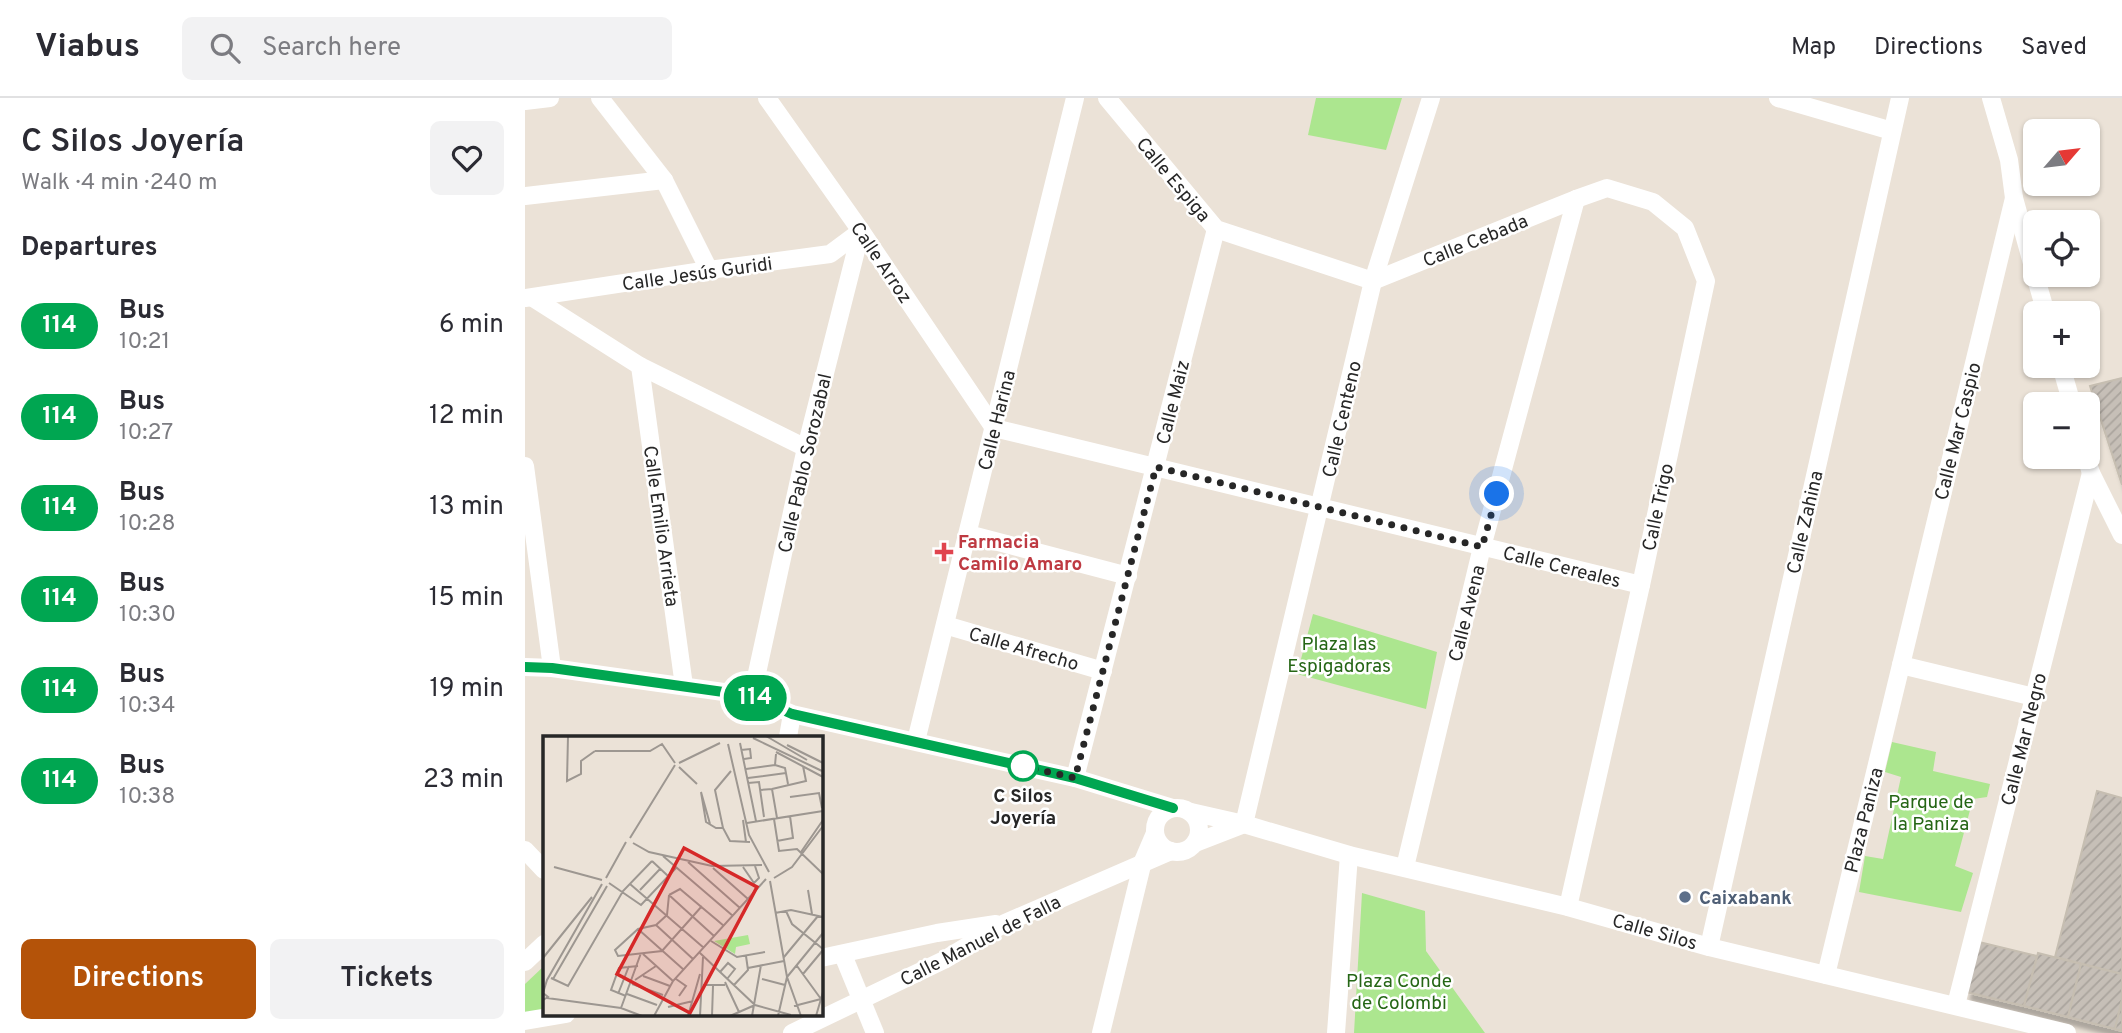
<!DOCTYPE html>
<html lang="en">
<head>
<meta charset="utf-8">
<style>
	body { margin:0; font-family:Overpass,sans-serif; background:#f2f2f3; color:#2b2b33; height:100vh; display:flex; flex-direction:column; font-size:26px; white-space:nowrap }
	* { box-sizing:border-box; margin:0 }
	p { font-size:23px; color:#7c7c81 }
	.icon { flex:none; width:38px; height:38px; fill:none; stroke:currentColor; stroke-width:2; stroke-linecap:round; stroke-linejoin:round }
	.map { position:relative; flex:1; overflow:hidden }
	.details { display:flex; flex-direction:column; background:#fff; width:525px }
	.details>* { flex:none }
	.badge { padding:0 14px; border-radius:23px; font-size:24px; line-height:46px }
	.needle { width:46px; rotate:62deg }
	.fabs { position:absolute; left:1498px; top:21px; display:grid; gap:14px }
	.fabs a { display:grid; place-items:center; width:77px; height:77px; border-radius:10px; background:#fff; box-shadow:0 2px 5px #0004; font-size:35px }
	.you { position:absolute; width:35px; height:35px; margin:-18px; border:5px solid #fff; border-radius:50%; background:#1a73e8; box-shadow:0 0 0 10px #1a73e833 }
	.map>.badge { position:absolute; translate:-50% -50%; box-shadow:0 0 0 4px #fff }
	h2 { padding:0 21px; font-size:26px; line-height:63px }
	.round { display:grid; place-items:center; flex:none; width:74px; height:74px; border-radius:10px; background:#f2f2f3 }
	.overview { display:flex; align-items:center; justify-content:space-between; height:119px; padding:0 21px }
	h1 { font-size:33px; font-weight:600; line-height:52px }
	.action { display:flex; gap:14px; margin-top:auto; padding:14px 21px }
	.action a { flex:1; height:80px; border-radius:10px; background:#b45309; color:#fff; font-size:28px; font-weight:600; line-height:80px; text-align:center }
	.action a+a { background:#f2f2f3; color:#2b2b33 }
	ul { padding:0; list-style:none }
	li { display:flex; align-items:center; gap:21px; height:91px; padding:0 21px }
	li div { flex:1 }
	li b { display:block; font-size:26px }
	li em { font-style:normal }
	li .badge { min-width:77px; font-weight:700; text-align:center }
	header { display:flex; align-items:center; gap:42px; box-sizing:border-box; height:98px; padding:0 35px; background:#fff; border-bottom:2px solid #e1e1e2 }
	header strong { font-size:33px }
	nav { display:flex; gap:38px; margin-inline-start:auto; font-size:24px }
	.search { width:490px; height:63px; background:#f2f2f3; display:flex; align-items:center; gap:18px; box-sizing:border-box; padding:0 24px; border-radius:10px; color:#7c7c81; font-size:26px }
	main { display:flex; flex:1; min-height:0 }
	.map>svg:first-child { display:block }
	.park { fill:#ace68f }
	.building { fill:url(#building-hatch); stroke:#c6beb1; stroke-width:2; filter:url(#shadow) }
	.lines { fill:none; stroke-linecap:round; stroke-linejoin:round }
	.minor { stroke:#fff; stroke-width:18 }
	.line-casing { stroke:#fff; stroke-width:16 }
	.line { stroke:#00a651; stroke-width:10 }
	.walk { stroke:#272727; stroke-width:7; stroke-dasharray:0 12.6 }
	.health-dot { fill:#e0444e; stroke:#fff; stroke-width:2.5 }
	.stop-dot { fill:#fff; stroke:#00a651; stroke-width:3.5 }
	.service-dot { fill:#5c6f8a; stroke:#fff; stroke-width:2.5 }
	.labels { text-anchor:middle; stroke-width:5; stroke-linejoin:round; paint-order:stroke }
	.street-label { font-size:19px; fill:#272727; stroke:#fff }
	.health-label { font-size:19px; font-weight:bold; fill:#be3a42; stroke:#fff; text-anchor:start }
	.park-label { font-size:19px; fill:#256615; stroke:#fff }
	.stop-label { font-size:19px; font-weight:bold; fill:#272727; stroke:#fff }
	.service-label { font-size:19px; font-weight:bold; fill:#4e5e75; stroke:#fff; text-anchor:start }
	.inset-road { fill:none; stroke:#9d9791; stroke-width:2 }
	.view { fill:#d62828; fill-opacity:0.15; stroke:#d62828; stroke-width:3.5 }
	.inset-edge { fill:none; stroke:#272727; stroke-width:3.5 }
</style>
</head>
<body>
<header>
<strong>Viabus</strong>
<div class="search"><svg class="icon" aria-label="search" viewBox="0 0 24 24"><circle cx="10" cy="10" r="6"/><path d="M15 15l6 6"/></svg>Search here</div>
<nav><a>Map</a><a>Directions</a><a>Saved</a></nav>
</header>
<main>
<section class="details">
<div class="overview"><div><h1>C Silos Joyería</h1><p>Walk · 4 min · 240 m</p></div><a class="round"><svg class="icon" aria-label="heart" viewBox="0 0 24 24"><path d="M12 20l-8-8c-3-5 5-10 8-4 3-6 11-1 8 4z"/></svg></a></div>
<h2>Departures</h2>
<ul>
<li><span class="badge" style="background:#00a651;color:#fff">114</span><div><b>Bus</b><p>10:21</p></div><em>6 min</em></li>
<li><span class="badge" style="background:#00a651;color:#fff">114</span><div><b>Bus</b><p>10:27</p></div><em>12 min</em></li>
<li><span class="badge" style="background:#00a651;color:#fff">114</span><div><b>Bus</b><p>10:28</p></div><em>13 min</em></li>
<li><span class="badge" style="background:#00a651;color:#fff">114</span><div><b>Bus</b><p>10:30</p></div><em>15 min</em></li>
<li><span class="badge" style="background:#00a651;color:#fff">114</span><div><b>Bus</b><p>10:34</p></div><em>19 min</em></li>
<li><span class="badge" style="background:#00a651;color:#fff">114</span><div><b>Bus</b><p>10:38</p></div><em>23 min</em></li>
</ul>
<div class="action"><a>Directions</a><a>Tickets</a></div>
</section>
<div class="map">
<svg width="1597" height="935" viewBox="0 0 1597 935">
	<defs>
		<pattern id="building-hatch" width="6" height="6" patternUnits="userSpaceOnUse" patternTransform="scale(1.75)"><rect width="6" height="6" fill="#c6bfb7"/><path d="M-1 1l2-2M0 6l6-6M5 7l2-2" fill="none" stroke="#aaa49d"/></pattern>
		<filter id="shadow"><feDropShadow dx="4.5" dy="8" stdDeviation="2" flood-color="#0004"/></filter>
	</defs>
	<rect width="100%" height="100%" fill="#ebe2d7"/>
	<!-- park -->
	<g class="park">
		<polygon points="791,0 877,0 861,52 783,37"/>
		<polygon points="788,516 912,554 901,611 772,576"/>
		<polygon points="1367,644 1411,654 1408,673 1465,686 1462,699 1448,701 1430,768 1448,775 1436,814 1334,794 1340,758 1358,761 1376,679 1360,674"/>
		<polygon points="837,795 900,813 901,853 960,935 829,935"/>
		<polygon points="19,868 19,913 0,917 0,886"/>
	</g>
	<!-- building -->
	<g class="building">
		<polygon points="1597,280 1597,387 1565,288"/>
		<polygon points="1572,693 1597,700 1597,876 1530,859"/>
		<polygon points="1454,844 1512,858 1499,908 1441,894"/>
		<polygon points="1513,855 1556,866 1543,919 1499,908"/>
		<polygon points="1556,866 1597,876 1597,902 1590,931 1543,919"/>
		<polygon points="1597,902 1597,933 1590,931"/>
	</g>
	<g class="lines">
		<!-- minor -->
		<g class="minor">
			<polyline points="75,0 139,82 184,172"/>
			<polyline points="242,0 336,133 469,330 1116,487"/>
			<polyline points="582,0 691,131 848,183 1051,101 1082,90 1128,104 1160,130 1181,183 1116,487 1043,809"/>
			<polyline points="1253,0 1367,33"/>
			<polyline points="1466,0 1484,62 1489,100 1510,176"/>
			<polyline points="0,3 25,0"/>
			<polyline points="0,98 139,82"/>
			<polyline points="1510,177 1521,215"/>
			<polyline points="0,200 184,172 305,156 336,133"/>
			<polyline points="8,200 115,268 281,350"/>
			<polyline points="115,268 159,588"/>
			<polyline points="1536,268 1547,306"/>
			<polyline points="1561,359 1566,375 1597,437"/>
			<polyline points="0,368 27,570"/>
			<polyline points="443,436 603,478"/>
			<polyline points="420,527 578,573"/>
			<polyline points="1376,567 1509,599"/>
			<polyline points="0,569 27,570 227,598 267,616 550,680 648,710"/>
			<polyline points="227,598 281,350 336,133"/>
			<polyline points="263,639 267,616"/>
			<polyline points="391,643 550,0"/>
			<polyline points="550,680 691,131"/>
			<circle cx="652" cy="732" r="22"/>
			<polyline points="666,714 719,726 824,757 1043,809 1184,849 1542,935"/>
			<polyline points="719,726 848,183 906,0"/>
			<polyline points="670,745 719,726"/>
			<polyline points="0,752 19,772"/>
			<polyline points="880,769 957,449 1051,101"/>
			<polyline points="1184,849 1375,0"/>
			<polyline points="318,857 350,935"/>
			<polyline points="296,860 412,835 471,826"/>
			<polyline points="0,864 19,846"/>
			<polyline points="1301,877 1489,100"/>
			<polyline points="1431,907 1566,375"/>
			<polyline points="0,923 41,916"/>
			<polyline points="267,935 419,862 480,825 646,753"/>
			<polyline points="576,935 618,763 630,735"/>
			<polyline points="811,935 824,757"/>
		</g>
	</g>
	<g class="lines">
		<!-- line casing -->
		<g class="line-casing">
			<polyline id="line" points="0,569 27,570 227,598 267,616 550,680 648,710"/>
		</g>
		<!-- line -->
		<use href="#line" class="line"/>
		<!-- walk -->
		<polyline class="walk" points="498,668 550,680 631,369 957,449 972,396"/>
	</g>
	<!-- markers -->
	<path class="health-dot" d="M415.5 443.5h7v7h7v7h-7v7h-7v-7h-7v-7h7z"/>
	<circle class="stop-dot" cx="498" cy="668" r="14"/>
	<circle class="service-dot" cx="1160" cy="799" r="7"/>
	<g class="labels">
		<!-- street labels -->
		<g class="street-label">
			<text transform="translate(649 81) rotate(50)" y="7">Calle Espiga</text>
			<text transform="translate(950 142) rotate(-22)" y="7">Calle Cebada</text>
			<text transform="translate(357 164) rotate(56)" y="7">Calle Arroz</text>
			<text transform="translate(172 175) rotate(-8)" y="7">Calle Jesús Guridi</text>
			<text transform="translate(647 304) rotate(-76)" y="7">Calle Maiz</text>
			<text transform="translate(816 321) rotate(-77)" y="7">Calle Centeno</text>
			<text transform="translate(471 322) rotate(-76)" y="7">Calle Harina</text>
			<text transform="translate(1432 333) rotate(-76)" y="7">Calle Mar Caspio</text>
			<text transform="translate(279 365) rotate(-77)" y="7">Calle Pablo Sorozabal</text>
			<text transform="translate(1132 409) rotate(-78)" y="7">Calle Trigo</text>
			<text transform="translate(1279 424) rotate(-77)" y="7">Calle Zahina</text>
			<text transform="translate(137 428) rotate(82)" y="7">Calle Emilio Arrieta</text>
			<text transform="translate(1037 468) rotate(14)" y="7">Calle Cereales</text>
			<text transform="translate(941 515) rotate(-76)" y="7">Calle Avena</text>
			<text transform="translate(499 550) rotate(16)" y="7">Calle Afrecho</text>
			<text transform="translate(1498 641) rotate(-76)" y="7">Calle Mar Negro</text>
			<text transform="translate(1338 722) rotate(-76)" y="7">Plaza Paniza</text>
			<text transform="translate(1130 833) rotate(16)" y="7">Calle Silos</text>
			<text transform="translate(455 842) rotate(-27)" y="7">Calle Manuel de Falla</text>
		</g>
		<!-- health labels -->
		<g class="health-label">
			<text x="433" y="450">Farmacia<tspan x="433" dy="22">Camilo Amaro</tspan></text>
		</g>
		<!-- park labels -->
		<g class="park-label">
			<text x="814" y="552">Plaza las<tspan x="814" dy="22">Espigadoras</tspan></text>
			<text x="1406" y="710">Parque de<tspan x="1406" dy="22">la Paniza</tspan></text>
			<text x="874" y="889">Plaza Conde<tspan x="874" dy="22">de Colombi</tspan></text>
		</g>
		<!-- stop labels -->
		<g class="stop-label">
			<text x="498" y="704">C Silos<tspan x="498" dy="22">Joyería</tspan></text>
		</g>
		<!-- service labels -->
		<g class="service-label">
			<text x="1174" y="806">Caixabank</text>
		</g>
	</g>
	<!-- overview -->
	<g transform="translate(18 638)">
		<rect width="280" height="280" fill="#ebe2d7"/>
		<path d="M205,199L207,208L193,211L192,218L171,205Z" fill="#ace68f"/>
		<path class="inset-road" d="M25,0L24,45L38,38V25L52,15M223,0L264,24M210,2L279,35M197,7L213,85M185,8L206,99L226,136M244,9L280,27M198,14L207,13L208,22L201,23M52,15H107L119,8L132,27M233,16L280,41M233,18L232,29L242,32L245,48M136,27L177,7M136,31L154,48M203,33L232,29M188,35L172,54L180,92L187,105L207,106M205,42L243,37M205,47L216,46L221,81M229,53L263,45L260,30M217,54L229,53L234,82M247,61L276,57L279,72M231,83L236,115L254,113L280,138M200,84L203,106M204,87L280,75M167,88L158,56L163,86L173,92H180M87,102L132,29M234,105L250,102L247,80M90,107L106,116L169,130L219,129M258,116L280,84M120,120L190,180M109,125L125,140M145,126L197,172M11,131L59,144M200,131L211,147L216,142L212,130M170,132L205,163M63,142L83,106M231,142L249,131L280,90M227,145L244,241L258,280M66,147L98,169L133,132M87,148L161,212M97,154L117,133M265,154L269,178M126,159L124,179L113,189L95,193L72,214L75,220L119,215L159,170M126,159L137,153L181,190M126,159L171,200M243,175L249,188L280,213M232,177L248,174L280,181M113,189L150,223M95,193L141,234M168,205L194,221L222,216M157,217L212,269L248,279M100,218L130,245M241,221L275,180M0,222L49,161M254,230L278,263M205,232L241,225M177,236L185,227L192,233L184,243M260,238L280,214M100,240L127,250M8,242L25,250L80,155L109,125M10,243L64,150M133,243L143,250L136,260M219,243L242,249M92,244L113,230M182,246L196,276M89,248L120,259M160,249H182M191,249L205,234L203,220M75,258L86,230M84,258L114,269M83,260L68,254L76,232L95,230M4,262L78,272L99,280M0,264L5,261L0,257L4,244L59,148M251,270L278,263M125,271L150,265M78,272L98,217M111,280L130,245L223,143M145,280L157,238M157,280L160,221M169,280L170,250M187,280L212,269M209,280L218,229M235,280L244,241L280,197M273,280L280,256"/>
		<path class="view" d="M141,112L214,151L147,277L74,238Z"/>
		<rect width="280" height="280" class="inset-edge"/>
	</g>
</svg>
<div class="fabs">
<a><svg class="needle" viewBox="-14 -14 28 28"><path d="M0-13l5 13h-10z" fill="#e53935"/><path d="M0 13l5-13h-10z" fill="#7c7c81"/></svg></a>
<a><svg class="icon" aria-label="locate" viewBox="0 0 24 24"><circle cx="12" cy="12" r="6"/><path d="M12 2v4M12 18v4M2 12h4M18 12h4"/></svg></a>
<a>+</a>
<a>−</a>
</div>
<div class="you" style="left:972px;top:396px"></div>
<b class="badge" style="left:230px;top:600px;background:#00a651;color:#fff">114</b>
</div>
</main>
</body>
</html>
